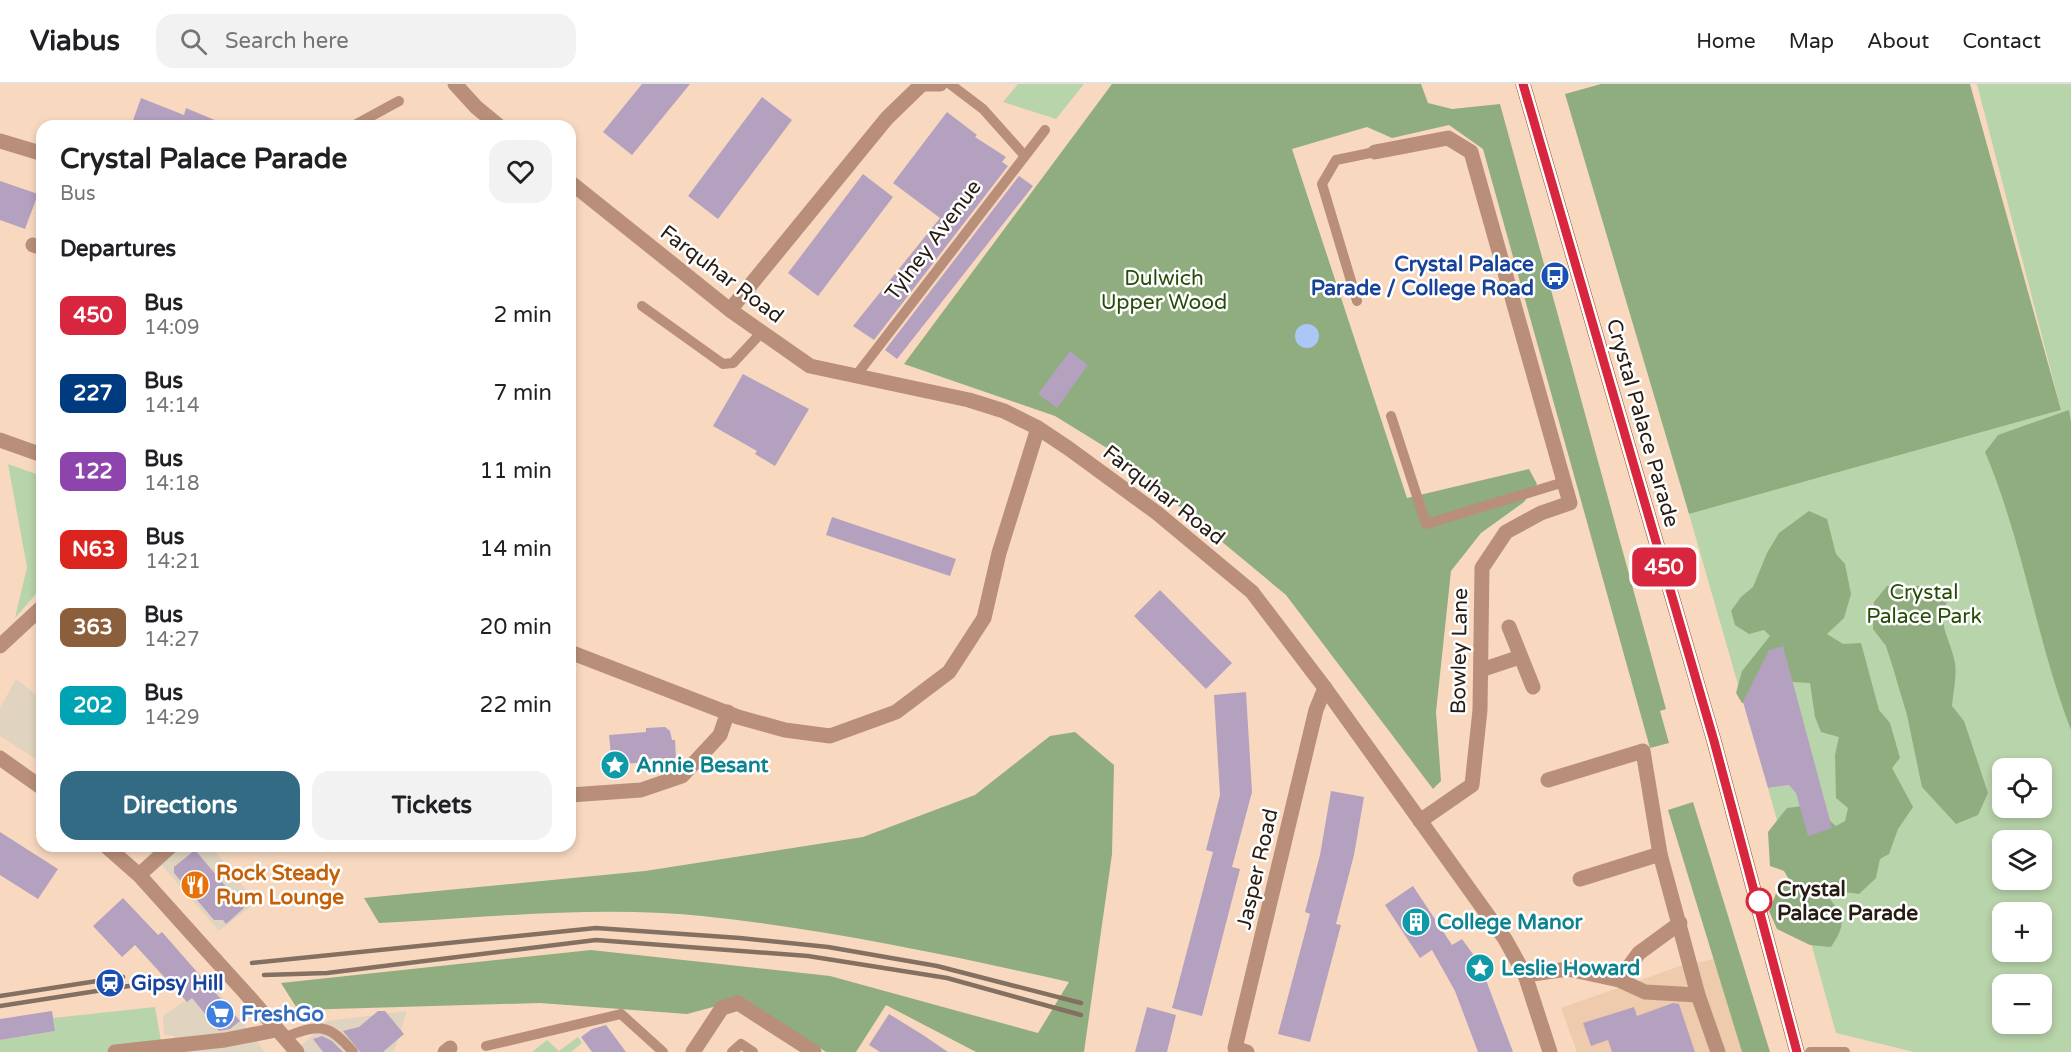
<!DOCTYPE html>
<html lang="en">
<head>
<meta charset="utf-8">
<style>
	body { margin:0; font-family:"Varela Round",sans-serif; background:#f2f2f2; color:#202124; height:100vh; display:flex; flex-direction:column; font-size:22px; white-space:nowrap }
	* { box-sizing:border-box; margin:0 }
	p { font-size:20px; color:#757577 }
	.icon { flex:none; width:33px; height:33px; fill:none; stroke:currentColor; stroke-width:2; stroke-linecap:round; stroke-linejoin:round }
	.map { position:relative; flex:1; overflow:hidden }
	.panel { position:absolute; left:36px; top:36px; width:540px; height:732px; display:flex; flex-direction:column; background:#fff; border-radius:18px; box-shadow:0 3px 9px #0003 }
	.panel>* { flex:none }
	.badge { padding:0 12px; border-radius:9px; font-size:21px; line-height:39px }
	.fabs { position:absolute; left:1992px; top:674px; display:grid; gap:12px }
	.fabs a { display:grid; place-items:center; width:60px; height:60px; border-radius:12px; background:#fff; box-shadow:0 3px 9px #0003; font-size:30px }
	.map>.badge { position:absolute; translate:-50% -50%; box-shadow:0 0 0 3px #fff }
	h2 { padding:0 24px; font-size:22px; line-height:54px }
	.round { display:grid; place-items:center; flex:none; width:63px; height:63px; border-radius:18px; background:#f2f2f2 }
	.summary { display:flex; align-items:center; justify-content:space-between; height:102px; padding:0 24px }
	h1 { font-size:28px; font-weight:700; line-height:45px }
	.cta { display:flex; gap:12px; margin-top:auto; padding:12px 24px }
	.cta a { flex:1; height:69px; border-radius:18px; background:#336b85; color:#fff; font-size:24px; font-weight:700; line-height:69px; text-align:center }
	.cta a+a { background:#f2f2f2; color:#202124 }
	ul { padding:0; list-style:none }
	li { display:flex; align-items:center; gap:18px; height:78px; padding:0 24px }
	li div { flex:1 }
	li b { display:block; font-size:22px }
	li em { font-style:normal }
	li .badge { min-width:66px; font-weight:700; text-align:center }
	header { display:flex; align-items:center; gap:36px; box-sizing:border-box; height:84px; padding:0 30px; background:#fff; border-bottom:2px solid #e0e0e0 }
	header strong { font-size:28px }
	nav { display:flex; gap:33px; margin-inline-start:auto; font-size:21px }
	.search { width:420px; height:54px; background:#f2f2f2; display:flex; align-items:center; gap:15px; box-sizing:border-box; padding:0 21px; border-radius:18px; color:#757577; font-size:22px }
	.map>svg:first-child { display:block }
	.commercial { fill:#e0d4c0 }
	.built { fill:#efcbae }
	.green { fill:#b8d4aa; fill-rule:evenodd }
	.forest { fill:#8fad7f }
	.water { fill:#acc7f5 }
	.building { fill:#b3a1bf }
	.lines { fill:none; stroke-linecap:round; stroke-linejoin:round }
	.service { stroke:#b98f7a; stroke-width:10 }
	.minor { stroke:#b98f7a; stroke-width:15 }
	.tertiary { stroke:#b98f7a; stroke-width:15 }
	.primary { stroke:#91481e; stroke-width:15 }
	.rail { stroke:#847060; stroke-width:4.5 }
	.tertiary-bridge { stroke:#b98f7a; stroke-width:15 }
	.line-casing { stroke:#fff; stroke-width:14 }
	.line { stroke:#d7263d; stroke-width:9 }
	.stop-dot { fill:#fff; stroke:#d7263d; stroke-width:3 }
	.labels { text-anchor:middle; stroke-width:5; stroke-linejoin:round; paint-order:stroke }
	.street-label { font-size:21px; fill:#271c13; stroke:#fff }
	.transit-label { font-size:21px; font-weight:bold; fill:#164399; stroke:#fff; text-anchor:end }
	.park-label { font-size:21px; fill:#274c08; stroke:#fff }
	.culture-label { font-size:21px; font-weight:bold; fill:#0d838f; stroke:#fff; text-anchor:start }
	.food-label { font-size:21px; font-weight:bold; fill:#c56008; stroke:#fff; text-anchor:start }
	.stop-label { font-size:21px; font-weight:bold; fill:#271c13; stroke:#fff; text-anchor:start }
	.shop-label { font-size:21px; font-weight:bold; fill:#366cbe; stroke:#fff; text-anchor:start }
</style>
</head>
<body>
<header>
<strong>Viabus</strong>
<div class="search"><svg class="icon" aria-label="search" viewBox="0 0 24 24"><circle cx="10" cy="10" r="6"/><path d="M15 15l6 6"/></svg>Search here</div>
<nav><a>Home</a><a>Map</a><a>About</a><a>Contact</a></nav>
</header>
<div class="map">
<svg width="2071" height="968" viewBox="0 0 2071 968">
	<rect width="100%" height="100%" fill="#f8d9c0"/>
	<!-- commercial -->
	<g class="commercial">
		<polygon points="16,595 42,615 42,679 0,652 0,624"/>
		<polygon points="145,762 211,762 254,816 248,825 219,847"/>
		<polygon points="211,898 265,968 178,968 174,952 164,951 163,932"/>
		<polygon points="407,927 394,968 282,968 303,960 327,937"/>
	</g>
	<!-- built -->
	<polygon class="built" points="1714,875 1742,968 1577,968 1561,924 1680,882"/>
	<!-- green -->
	<g class="green">
		<polygon points="1018,0 1084,0 1056,35 1003,18"/>
		<path d="M1977,0H2071V968H1914L1836,949L1768,704L1789,701L1832,744L1743,618L1689,430L2061,326ZM2002,684H2042V723H2002ZM2002,756H2042V795H2002ZM2002,828H2042V867H2002ZM2002,900H2042V939H2002Z"/>
		<polygon points="8,380 42,392 42,503 15,534 27,483"/>
		<polygon points="155,923 162,963 115,968 0,968 0,956 55,947 53,934"/>
		<polygon points="578,953 582,959 571,968 532,968 547,956 559,967"/>
	</g>
	<!-- forest -->
	<g class="forest">
		<polygon points="1112,0 1421,0 1428,19 1452,25 1500,20 1666,625 1660,627 1669,659 1650,664 1483,65 1449,41 1392,54 1367,43 1292,65 1407,414 1529,385 1537,400 1524,418 1481,449 1451,487 1436,628 1441,697 1433,705 1286,511 1115,369 1055,332 904,280"/>
		<polygon points="1601,0 1970,0 2061,326 1689,430 1565,10"/>
		<path d="M2069,326L2071,338V646C2036,555 2023,457 1985,368L1998,351Z"/>
		<path d="M1809,427L1827,435L1836,470L1845,480L1851,510L1844,534L1827,550L1843,560L1861,559L1879,626L1890,639L1900,674L1892,684L1913,723L1898,745L1889,770L1880,775L1876,794L1859,810L1844,808L1829,814C1846,834 1845,842 1831,863L1810,861L1777,845L1769,827L1777,807L1790,797L1784,787L1770,782L1768,748L1787,724L1811,721L1836,742L1845,737L1848,724L1836,714L1835,671L1839,653L1821,648L1815,633L1810,599L1793,598L1782,591L1753,618L1742,619L1736,609L1742,587L1770,552L1764,546L1749,550L1735,541L1731,527L1741,513L1753,503L1767,469L1779,449Z"/>
		<path d="M1887,502H1934L1949,512C1936,544 1949,549 1955,579C1957,592 1953,609 1952,622L1964,637L1988,709L1978,731L1956,740L1922,703L1907,631L1893,584L1886,562L1873,545L1874,518Z"/>
		<path d="M1075,648L1114,681L1112,770L1084,968H976L886,921L856,968H826L743,915L687,930L540,919L298,926L281,899L591,866L830,892L1038,949L1069,898C948,871 825,845 702,832C595,821 486,834 379,839L364,814L645,787L863,753L975,711L1050,652Z"/>
		<polygon points="1693,718 1770,968 1742,968 1668,726"/>
	</g>
	<!-- water -->
	<circle class="water" cx="1307" cy="252" r="12"/>
	<!-- building -->
	<g class="building">
		<polygon points="642,0 690,0 632,71 603,48"/>
		<polygon points="762,13 792,36 718,135 688,112"/>
		<polygon points="141,14 184,31 186,24 229,42 131,42"/>
		<polygon points="947,28 977,51 975,53 1006,73 1002,78 1008,82 874,256 853,242 940,134 893,99"/>
		<polygon points="863,90 893,113 818,212 788,189"/>
		<polygon points="1019,92 1033,102 897,275 885,266"/>
		<polygon points="0,97 38,110 25,145 0,136"/>
		<polygon points="1070,267 1088,281 1057,324 1038,310"/>
		<polygon points="743,290 809,325 775,382 755,370 757,367 713,342"/>
		<polygon points="832,433 956,475 950,492 826,451"/>
		<polygon points="1160,506 1232,579 1206,605 1134,532"/>
		<polygon points="1783,562 1832,744 1808,752 1796,709 1789,701 1768,704 1743,618 1769,566"/>
		<polygon points="1246,608 1252,708 1232,783 1240,785 1202,932 1172,924 1213,768 1206,766 1220,711 1214,611"/>
		<polygon points="665,643 670,647 672,656 675,656 676,674 648,675 648,678 612,681 609,651 646,648 646,644"/>
		<polygon points="1331,707 1364,713 1354,771 1336,840 1341,841 1310,958 1278,950 1310,830 1305,828 1320,771"/>
		<polygon points="0,748 58,785 38,815 0,791"/>
		<polygon points="195,766 244,824 226,840 223,836 214,836 174,789 174,783"/>
		<polygon points="1413,802 1452,861 1462,855 1480,880 1513,968 1478,968 1455,907 1432,866 1420,874 1385,821"/>
		<polygon points="123,814 158,851 162,848 240,937 230,945 219,947 192,914 187,918 135,861 122,873 93,842"/>
		<polygon points="1673,919 1679,920 1695,968 1612,968 1608,956 1591,962 1583,939 1634,923 1637,932"/>
		<polygon points="1147,923 1176,931 1167,968 1135,968"/>
		<polygon points="52,927 55,947 0,956 0,935"/>
		<polygon points="378,927 385,927 404,950 383,968 360,968 343,947 359,943"/>
		<polygon points="889,930 923,951 948,968 880,968 869,961"/>
		<polygon points="606,941 626,968 592,968 581,953 592,945"/>
		<polygon points="322,952 332,957 343,968 323,968 313,955"/>
	</g>
	<g class="lines">
		<!-- service -->
		<g class="service">
			<polyline points="950,0 983,25 1024,71"/>
			<polyline points="353,42 399,17"/>
			<polyline points="1357,217 1322,100 1336,76 1375,68"/>
			<polyline points="642,222 723,280 733,279 762,248"/>
			<polyline points="855,293 1045,46"/>
			<polyline points="1391,332 1426,440 1564,398"/>
			<path d="M283,954C318,940 328,938 353,968"/>
			<polyline points="486,962 621,930 663,968"/>
			<polyline points="732,968 741,960 753,968"/>
			<polyline points="1810,968 1845,968"/>
		</g>
		<!-- minor -->
		<g class="minor">
			<polyline points="926,0 940,0"/>
			<polyline points="0,57 40,69"/>
			<polyline points="1375,68 1448,54 1471,68 1570,419 1541,429 1506,448 1482,484 1480,626 1472,701 1420,737"/>
			<polyline points="33,161 42,164"/>
			<polyline points="730,226 887,34 922,0"/>
			<polyline points="0,356 42,371"/>
			<polyline points="1509,543 1533,603"/>
			<polyline points="0,562 42,523"/>
			<polyline points="570,568 738,633 785,646 830,652 896,628 949,588 984,534 999,469 1038,344"/>
			<polyline points="1481,586 1520,573"/>
			<polyline points="1548,696 1643,667 1660,770 1698,911 1718,968"/>
			<polyline points="570,711 641,706 682,692 720,651 728,628"/>
			<polyline points="139,791 171,762"/>
			<polyline points="1580,795 1660,770"/>
			<polyline points="1525,891 1568,885 1619,896 1645,908 1698,911"/>
			<polyline points="1619,896 1639,869 1680,839"/>
			<polyline points="115,968 225,956 276,946"/>
			<polyline points="445,968 450,964"/>
			<polyline points="693,968 722,924 738,919 814,968"/>
			<polyline points="1247,968 1235,964 1316,626 1325,604"/>
		</g>
		<!-- tertiary -->
		<g class="tertiary">
			<polyline points="455,0 476,23 499,42"/>
			<polyline points="570,98 730,226 810,282 969,316 1004,327 1038,344 1068,364 1157,429 1252,508 1325,604 1505,855 1525,891 1550,968"/>
			<polyline points="0,674 42,704"/>
			<polyline points="106,762 139,791 192,850"/>
			<polyline points="249,913 297,968"/>
		</g>
		<!-- primary -->
		<polyline class="primary" points="1523,0 1714,657 1797,968"/>
		<!-- rail -->
		<g class="rail">
			<polyline points="252,879 596,844 740,854 828,863 937,882 1081,919"/>
			<polyline points="264,891 327,889 596,856 808,872 947,894 1081,931"/>
			<polyline points="0,912 123,893"/>
			<polyline points="0,922 129,902"/>
		</g>
		<!-- tertiary-bridge -->
		<polyline class="tertiary-bridge" points="192,850 249,913"/>
	</g>
	<g class="lines">
		<!-- line casing -->
		<g class="line-casing">
			<polyline id="line" points="1523,0 1714,657 1797,968"/>
		</g>
		<!-- line -->
		<use href="#line" class="line"/>
	</g>
	<!-- icons -->
	<defs>
		<g id="bus-disc" transform="scale(1.5)"><circle r="9.5" fill="#1a4fb4" stroke="#fff"/><path d="M-5-6H5V4H4V6H2V4H-2V6H-4V4H-5ZM-3.5-4V0h7V-4ZM-3.5 1.2v1.5H-2V1.2ZM2 1.2v1.5H3.5V1.2Z" fill="#fff"/></g>
		<g id="sight-disc" transform="scale(1.5)"><circle r="9.5" fill="#0f9aa8" stroke="#fff"/><path d="M0-6L1.8-2.2L6-1.7L2.9 1.2L3.7 5.4L0 3.3L-3.7 5.4L-2.9 1.2L-6-1.7L-1.8-2.2Z" fill="#fff"/></g>
		<g id="restaurant-disc" transform="scale(1.5)"><circle r="9.5" fill="#e8710a" stroke="#fff"/><path d="M-5-6h1v4h1v-4h1v4h1v-4h1v5L-1.5 .5V6h-2V.5L-5-1ZM5-6V6H3V1.5H1.5Q1.5-4 5-6Z" fill="#fff"/></g>
		<g id="building-disc" transform="scale(1.5)"><circle r="9.5" fill="#0f9aa8" stroke="#fff"/><path d="M-4-6H4V6H1V3H-1V6H-4ZM-2.5-4.3h1.7v1.8h-1.7ZM.8-4.3h1.7v1.8H.8ZM-2.5-1h1.7V.8h-1.7ZM.8-1h1.7V.8H.8Z" fill="#fff"/></g>
		<g id="station-disc" transform="scale(1.5)"><circle r="9.5" fill="#1a4fb4" stroke="#fff"/><path d="M-3-6H3Q5-6 5-4V2Q5 4 3 4L4.5 6H3L1.5 4h-3L-3 6H-4.5L-3 4Q-5 4-5 2V-4Q-5-6-3-6ZM-3.5-4v3h7v-3ZM-3.5 1v1.5H-2V1ZM2 1v1.5H3.5V1Z" fill="#fff"/></g>
		<g id="supermarket-disc" transform="scale(1.5)"><circle r="9.5" fill="#3f7fe0" stroke="#fff"/><path d="M-6-5.5h2.5l.6 2H6L4.5 2H-2.5L-4.4-4H-6ZM-1.5 3.2a1.3 1.3 0 1 0 .1 0ZM3 3.2a1.3 1.3 0 1 0 .1 0Z" fill="#fff"/></g>
	</defs>
	<g fill-rule="evenodd">
		<use href="#bus-disc" x="1555" y="192"/>
		<use href="#sight-disc" x="615" y="681"/>
		<use href="#restaurant-disc" x="195" y="801"/>
		<use href="#building-disc" x="1416" y="838"/>
		<use href="#sight-disc" x="1480" y="884"/>
		<use href="#station-disc" x="110" y="899"/>
		<use href="#supermarket-disc" x="220" y="930"/>
	</g>
	<!-- markers -->
	<circle class="stop-dot" cx="1759" cy="817" r="12"/>
	<g class="labels">
		<!-- street labels -->
		<g class="street-label">
			<text transform="translate(933 156) rotate(-53)" y="7">Tylney Avenue</text>
			<text transform="translate(722 190) rotate(37)" y="7">Farquhar Road</text>
			<text transform="translate(1643 339) rotate(74)" y="7">Crystal Palace Parade</text>
			<text transform="translate(1164 411) rotate(38)" y="7">Farquhar Road</text>
			<text transform="translate(1459 567) rotate(-89)" y="7">Bowley Lane</text>
			<text transform="translate(1257 785) rotate(-77)" y="7">Jasper Road</text>
		</g>
		<!-- transit labels -->
		<g class="transit-label">
			<text x="1534" y="187">Crystal Palace<tspan x="1534" dy="24">Parade / College Road</tspan></text>
			<text x="131" y="906" text-anchor="start">Gipsy Hill</text>
		</g>
		<!-- park labels -->
		<g class="park-label">
			<text x="1164" y="201">Dulwich<tspan x="1164" dy="24">Upper Wood</tspan></text>
			<text x="1924" y="515">Crystal<tspan x="1924" dy="24">Palace Park</tspan></text>
		</g>
		<!-- culture labels -->
		<g class="culture-label">
			<text x="636" y="688">Annie Besant</text>
			<text x="1437" y="845">College Manor</text>
			<text x="1501" y="891">Leslie Howard</text>
		</g>
		<!-- food labels -->
		<g class="food-label">
			<text x="216" y="796">Rock Steady<tspan x="216" dy="24">Rum Lounge</tspan></text>
		</g>
		<!-- stop labels -->
		<g class="stop-label">
			<text x="1777" y="812">Crystal<tspan x="1777" dy="24">Palace Parade</tspan></text>
		</g>
		<!-- shop labels -->
		<g class="shop-label">
			<text x="241" y="937">FreshGo</text>
		</g>
	</g>
</svg>
<div class="fabs">
<a><svg class="icon" aria-label="locate" viewBox="0 0 24 24"><circle cx="12" cy="12" r="6"/><path d="M12 2v4M12 18v4M2 12h4M18 12h4"/></svg></a>
<a><svg class="icon" aria-label="layers" viewBox="0 0 24 24"><path d="M12 4l9 5-9 5-9-5zM3 14l9 5 9-5"/></svg></a>
<a>+</a>
<a>−</a>
</div>
<b class="badge" style="left:1664px;top:483px;background:#d7263d;color:#fff">450</b>
<section class="panel">
<div class="summary"><div><h1>Crystal Palace Parade</h1><p>Bus</p></div><a class="round"><svg class="icon" aria-label="heart" viewBox="0 0 24 24"><path d="M12 20l-8-8c-3-5 5-10 8-4 3-6 11-1 8 4z"/></svg></a></div>
<h2>Departures</h2>
<ul>
<li><span class="badge" style="background:#d7263d;color:#fff">450</span><div><b>Bus</b><p>14:09</p></div><em>2 min</em></li>
<li><span class="badge" style="background:#003b80;color:#fff">227</span><div><b>Bus</b><p>14:14</p></div><em>7 min</em></li>
<li><span class="badge" style="background:#8e44ad;color:#fff">122</span><div><b>Bus</b><p>14:18</p></div><em>11 min</em></li>
<li><span class="badge" style="background:#dc241f;color:#fff">N63</span><div><b>Bus</b><p>14:21</p></div><em>14 min</em></li>
<li><span class="badge" style="background:#8b5e3c;color:#fff">363</span><div><b>Bus</b><p>14:27</p></div><em>20 min</em></li>
<li><span class="badge" style="background:#00a3b4;color:#fff">202</span><div><b>Bus</b><p>14:29</p></div><em>22 min</em></li>
</ul>
<div class="cta"><a>Directions</a><a>Tickets</a></div>
</section>
</div>
</body>
</html>
